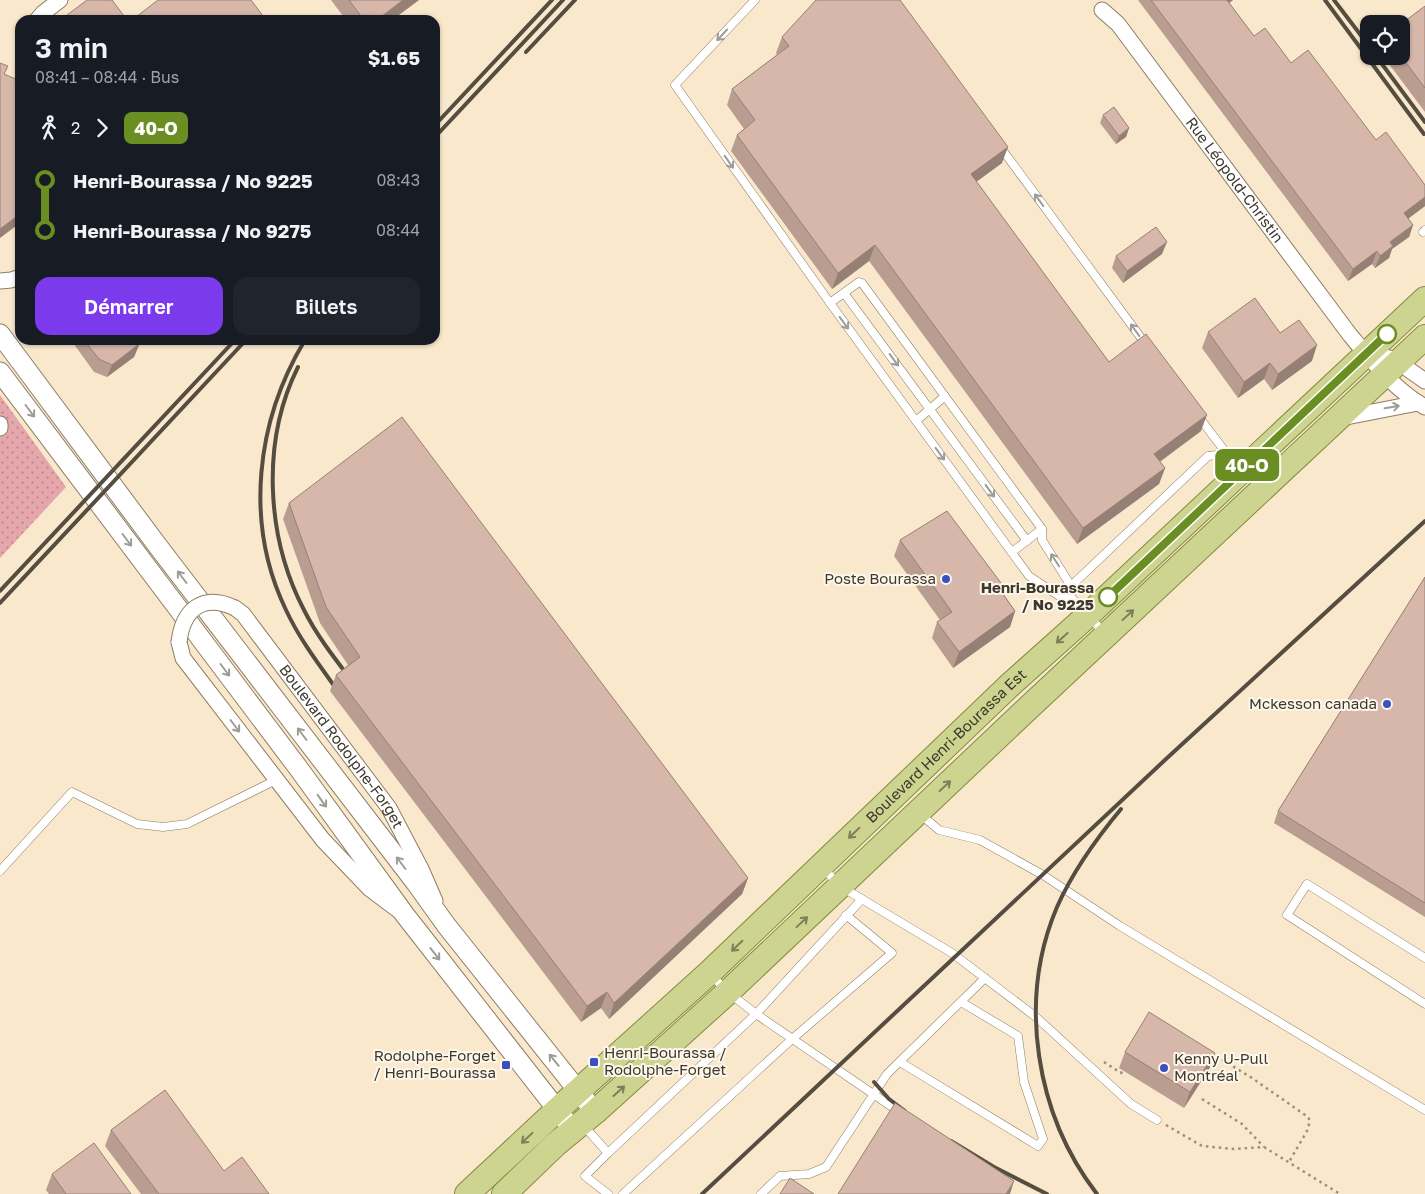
<!DOCTYPE html>
<html lang="fr">
<head>
<meta charset="utf-8">
<style>
	body { margin:0; font-family:"Golos Text",sans-serif; background:#20242c; color:#f1f3f6; height:100vh; display:flex; flex-direction:column; font-size:19px; white-space:nowrap }
	* { box-sizing:border-box; margin:0 }
	p { font-size:16px; color:#9ea1a6 }
	.icon { flex:none; width:28px; height:28px; fill:none; stroke:currentColor; stroke-width:2; stroke-linecap:round; stroke-linejoin:round }
	.map { position:relative; flex:1; overflow:hidden }
	.details { position:absolute; left:15px; top:15px; width:425px; height:330px; display:flex; flex-direction:column; background:#171b24; border-radius:15px; box-shadow:0 1px 4px #0004 }
	.details>* { flex:none }
	.badge { padding:0 10px; border-radius:8px; font-size:18px; line-height:32px }
	.buttons { position:absolute; left:1360px; top:15px; display:grid; gap:10px }
	.buttons a { display:grid; place-items:center; width:50px; height:50px; border-radius:10px; background:#171b24; box-shadow:0 1px 4px #0004; font-size:25px }
	.map>.badge { position:absolute; translate:-50% -50%; box-shadow:0 0 0 2px #fff }
	.legs { display:flex; align-items:center; gap:8px; height:55px; padding:0 20px; font-size:16px }
	.legs p { margin-inline-start:auto }
	.overview { display:flex; align-items:center; justify-content:space-between; height:85px; padding:0 20px }
	h1 { font-size:28px; font-weight:600; line-height:38px }
	.primary-button { display:flex; gap:10px; margin-top:auto; padding:10px 20px }
	.primary-button a { flex:1; height:58px; border-radius:15px; background:#7c3aed; color:#fff; font-size:20px; font-weight:600; line-height:58px; text-align:center }
	.primary-button a+a { background:#20242c; color:#f1f3f6 }
	ul { padding:0 20px; list-style:none }
	li { display:flex; align-items:center; gap:18px; height:50px; font-size:19px }
	li i { display:grid; place-items:center; width:8px; height:100%; margin:0 6px; background:currentColor }
	li i::after { content:''; width:12px; height:12px; margin:-6px; border:4px solid; border-radius:50%; background:#171b24 }
	li p { margin-inline-start:auto }
	li:first-child i { background:linear-gradient(#0000 50%,currentColor 0) }
	li:last-child i { background:linear-gradient(currentColor 50%,#0000 0) }
	.map>svg:first-child { display:block }
	.park { fill:url(#park-dots) }
	.lines { fill:none; stroke-linecap:round; stroke-linejoin:round }
	.service-casing { stroke:#8d7e64; stroke-width:9 }
	.minor-casing { stroke:#8d7e64; stroke-width:17 }
	.tertiary-casing { stroke:#8d7e64; stroke-width:21 }
	.primary-casing { stroke:#848b3d; stroke-width:26 }
	.path { stroke:#9b8f7c; stroke-width:2.5; stroke-dasharray:2.5 4; stroke-linecap:butt }
	.service { stroke:#fff; stroke-width:8 }
	.minor { stroke:#fff; stroke-width:15 }
	.tertiary { stroke:#fff; stroke-width:19 }
	.primary { stroke:#ccd490; stroke-width:24 }
	.rail { stroke:#554d40; stroke-width:4 }
	.minor-bridge-casing { stroke:#8d7e64; stroke-width:17; stroke-linecap:butt }
	.minor-bridge { stroke:#fff; stroke-width:15 }
	.wall { fill:#b99d91 }
	.shaded-wall { fill:#968076 }
	.building { fill:#d7b7a9; stroke:#968076 }
	.oneway { stroke:#9e9c96 }
	.oneway2 { stroke:#7e7e5a }
	.line-1-casing { stroke:#fff; stroke-width:11 }
	.line-1 { stroke:#6b8e23; stroke-width:8 }
	.stop-1-dot { fill:#fff; stroke:#6b8e23; stroke-width:2.5 }
	.poi-dot { fill:#3950c2; stroke:#fef7eb; stroke-width:2 }
	.labels { text-anchor:middle; stroke-width:4; stroke-linejoin:round; paint-order:stroke }
	.street-label { font-size:15px; fill:#3e382d; stroke:#fef7eb }
	.poi-label { font-size:15px; fill:#3e382d; stroke:#fef7eb; text-anchor:end }
	.stop-label { font-size:15px; font-weight:bold; fill:#3e382d; stroke:#fef7eb; text-anchor:end }
</style>
</head>
<body>
<div class="map">
<svg width="1425" height="1194" viewBox="0 0 1425 1194">
	<defs>
		<pattern id="park-dots" width="8" height="8" patternUnits="userSpaceOnUse" patternTransform="scale(1.25)"><rect width="8" height="8" fill="#e5a6ac"/><path d="M2 2h.1M6 6h.1" fill="none" stroke="#bb888c" stroke-width="1.8" stroke-linecap="round"/></pattern>
	</defs>
	<rect width="100%" height="100%" fill="#f9e8cc"/>
	<!-- park -->
	<polygon class="park" points="0,395 66,487 0,558"/>
	<g class="lines">
		<!-- service casing -->
		<g class="service-casing">
			<g id="service">
				<polyline points="755,0 675,85 830,303 1029,576 1059,596 1071,597 1071,586 1042,540 1042,529 862,283 859,282 830,303"/>
				<polyline points="1001,148 1147,346"/>
				<polyline points="1423,232 1425,230"/>
				<polyline points="844,293 1027,541"/>
				<polyline points="1198,416 1227,454"/>
				<polyline points="916,421 945,396"/>
				<polyline points="1012,552 1042,529"/>
				<polyline points="1071,586 1208,456 1227,454 1242,468"/>
				<polyline points="1071,597 1105,634"/>
				<polyline points="920,814 939,830 980,840 1043,875 1120,926 1425,1110"/>
				<polyline points="824,869 840,886 952,953 1036,1017 1131,1104 1157,1120"/>
				<polyline points="0,871 72,792 137,824 163,827 187,824 276,780"/>
				<polyline points="1425,958 1307,884 1287,915 1425,1004"/>
				<polyline points="712,976 728,992 756,1014 862,899"/>
				<polyline points="900,1062 1038,1146 1043,1139 1024,1082 1018,1036 961,1002"/>
				<polyline points="583,1125 608,1153 756,1014 901,1113"/>
				<polyline points="608,1153 585,1176 608,1194"/>
				<polyline points="623,1194 791,1040 892,953 846,915"/>
				<polyline points="761,1194 780,1176 809,1174 826,1167 887,1074 985,978"/>
			</g>
		</g>
		<!-- minor casing -->
		<g class="minor-casing">
			<g id="minor">
				<path id="s1" d="M1102,10L1118,24L1350,335C1372,361 1395,390 1425,407"/>
				<polyline points="37,20 43,13 60,0"/>
				<polyline points="0,281 11,280 20,277"/>
				<polyline points="1365,354 1400,360 1408,369 1425,381"/>
				<polyline points="1341,418 1418,403"/>
				<polyline points="0,424 0,428"/>
				<path id="s2" d="M235,608L243,614L389,808L421,869L435,901"/>
				<polyline points="179,642 183,658 323,840 370,889 398,910"/>
			</g>
		</g>
		<!-- tertiary casing -->
		<g class="tertiary-casing">
			<g id="tertiary">
				<polyline points="0,334 157,545 416,883 446,925 595,1112"/>
				<polyline points="0,372 299,769 405,915 573,1130"/>
			</g>
		</g>
		<!-- primary casing -->
		<g class="primary-casing">
			<g id="primary">
				<path id="s3" d="M467,1194L557,1110L709,973L1011,684L1087,616L1425,299"/>
				<polyline points="504,1194 556,1144 595,1112 728,992 1025,711 1425,337"/>
			</g>
		</g>
		<!-- path -->
		<g class="path">
			<polyline points="1211,1053 1252,1078 1308,1117 1310,1121 1307,1131 1289,1162"/>
			<polyline points="1104,1062 1121,1073 1123,1070"/>
			<polyline points="1202,1099 1242,1124 1264,1147"/>
			<polyline points="1166,1125 1202,1146 1234,1149 1264,1147 1340,1194"/>
		</g>
		<!-- service -->
		<use href="#service" class="service"/>
		<!-- minor -->
		<use href="#minor" class="minor"/>
		<!-- tertiary -->
		<use href="#tertiary" class="tertiary"/>
		<!-- primary -->
		<use href="#primary" class="primary"/>
		<!-- rail -->
		<g class="rail">
			<polyline points="1325,0 1424,134"/>
			<polyline points="1334,0 1369,46"/>
			<polyline points="526,52 575,0"/>
			<polyline points="1376,56 1425,122"/>
			<polyline points="435,125 552,0"/>
			<polyline points="435,137 563,0"/>
			<path d="M305,340C256,421 244,523 286,610C299,638 317,662 335,687"/>
			<path d="M298,367C261,441 266,537 304,610C316,634 332,655 349,677"/>
			<polyline points="0,591 235,340"/>
			<polyline points="0,603 246,340"/>
			<polyline points="874,1082 889,1099 905,1111"/>
			<polyline points="951,1141 994,1167 1047,1194"/>
			<polyline points="702,1194 1166,759 1425,521"/>
			<path d="M1097,1194C1036,1115 1017,1001 1057,907C1073,871 1096,839 1121,809"/>
		</g>
		<!-- minor-bridge casing -->
		<g class="minor-bridge-casing">
			<path id="minor-bridge" d="M179,642C183,609 203,593 235,608"/>
		</g>
		<!-- minor-bridge -->
		<use href="#minor-bridge" class="minor-bridge"/>
	</g>
	<!-- wall -->
	<g class="wall">
		<polygon points="331,0 419,0 392,20 346,20"/>
		<polygon points="1138,0 1233,0 1229,3 1254,36 1291,63 1425,206 1408,218 1413,225 1409,237 1392,249 1389,258 1375,268 1372,264 1348,281"/>
		<polygon points="1425,6 1425,112 1383,56 1401,56"/>
		<polygon points="782,37 1002,163 976,182 1109,362 1201,431 1160,462 1165,468 1159,484 1077,544 869,261 832,289 731,151 737,135 744,129 727,105 732,89 777,55 776,53"/>
		<polygon points="1103,115 1129,128 1126,137 1116,144 1100,123"/>
		<polygon points="1162,254 1123,283 1112,268 1116,256"/>
		<polygon points="1208,332 1280,333 1312,361 1272,390 1264,379 1238,398 1202,348"/>
		<polygon points="71,340 141,340 134,357 107,377 94,372"/>
		<polygon points="289,503 748,878 742,894 609,1019 601,1008 581,1022 330,691 336,675 348,665 320,623 283,519"/>
		<polygon points="900,540 1004,587 1002,592 1015,611 1010,627 953,668 932,638 937,622 940,620 894,556"/>
		<polygon points="1425,577 1425,917 1274,823 1278,811"/>
		<polygon points="1125,1052 1215,1053 1209,1069 1184,1108 1119,1068"/>
		<polygon points="111,1130 224,1171 269,1194 141,1194 105,1146"/>
		<polygon points="52,1174 131,1194 49,1194 46,1190"/>
	</g>
	<!-- shaded-wall -->
	<g class="shaded-wall">
		<polygon points="403,0 419,0 392,20 377,20"/>
		<polygon points="1224,0 1233,0 1220,10"/>
		<polygon points="1129,128 1126,137 1116,144 1119,136"/>
		<polygon points="1008,147 1002,163 965,190 971,174"/>
		<polygon points="1425,197 1425,206 1400,225 1404,213"/>
		<polygon points="20,214 20,223 0,238 0,229"/>
		<polygon points="1413,225 1409,237 1392,249 1389,258 1375,268 1380,256 1390,242"/>
		<polygon points="1167,242 1162,254 1123,283 1127,271"/>
		<polygon points="875,245 869,261 832,289 838,273"/>
		<polygon points="1377,251 1372,264 1348,281 1353,269"/>
		<polygon points="140,340 141,340 134,357 107,377 112,365"/>
		<polygon points="1317,345 1312,361 1272,390 1278,374"/>
		<polygon points="1270,363 1264,379 1238,398 1244,382"/>
		<polygon points="1207,415 1201,431 1148,470 1154,454"/>
		<polygon points="1165,468 1159,484 1077,544 1083,528"/>
		<polygon points="1015,611 1010,627 953,668 959,652"/>
		<polygon points="748,878 742,894 609,1019 614,1003"/>
		<polygon points="607,992 601,1008 581,1022 587,1006"/>
		<polygon points="1215,1053 1209,1069 1184,1108 1190,1092"/>
		<polygon points="1014,1181 1010,1194 1006,1194"/>
	</g>
	<!-- building -->
	<g class="building">
		<polygon points="87,0 112,0 127,20 66,20 67,15"/>
		<polygon points="158,0 251,0 266,20 132,20"/>
		<polygon points="349,0 403,0 377,20 364,20"/>
		<polygon points="816,0 900,0 1008,147 971,174 1109,362 1146,334 1207,415 1154,454 1165,468 1083,528 875,245 838,273 737,135 755,120 732,89 789,46 782,37"/>
		<polygon points="1151,0 1227,0 1254,36 1265,28 1291,63 1308,50 1376,140 1386,132 1425,185 1425,197 1404,213 1413,225 1390,242 1393,246 1380,256 1377,251 1353,269"/>
		<polygon points="1425,6 1425,88 1401,56 1401,24"/>
		<polygon points="0,63 8,66 4,74 18,80 15,88 20,90 20,214 0,229"/>
		<polygon points="1114,107 1129,128 1119,136 1103,115"/>
		<polygon points="1156,227 1167,242 1127,271 1116,256"/>
		<polygon points="1255,298 1280,333 1299,320 1317,345 1278,374 1270,363 1244,382 1208,332"/>
		<polygon points="84,340 140,340 138,345 112,365 99,359"/>
		<polygon points="402,417 748,878 614,1003 607,992 587,1006 336,675 360,657 326,607 289,503"/>
		<polygon points="947,511 1004,587 1000,590 1015,611 959,652 937,622 952,612 900,540"/>
		<polygon points="1425,577 1425,903 1278,811"/>
		<polygon points="1149,1012 1215,1053 1190,1092 1125,1052"/>
		<polygon points="165,1090 224,1171 242,1157 269,1194 159,1194 111,1130"/>
		<polygon points="895,1103 1014,1181 1006,1194 838,1194"/>
		<polygon points="94,1143 131,1194 66,1194 52,1174"/>
		<polygon points="790,1178 814,1194 780,1194"/>
	</g>
	<!-- one-way arrows -->
	<defs><path id="oneway-shaft" d="M-6 0H5M1.5-3L5.5 0L1.5 3" fill="none" stroke-width="1.6" stroke-linecap="round" stroke-linejoin="round" transform="scale(1.25)"/></defs>
	<g class="oneway">
		<use href="#oneway-shaft" transform="translate(722 35) rotate(133)"/>
		<use href="#oneway-shaft" transform="translate(729 162) rotate(55)"/>
		<use href="#oneway-shaft" transform="translate(1039 200) rotate(-126)"/>
		<use href="#oneway-shaft" transform="translate(844 323) rotate(54)"/>
		<use href="#oneway-shaft" transform="translate(1135 330) rotate(-126)"/>
		<use href="#oneway-shaft" transform="translate(894 360) rotate(54)"/>
		<use href="#oneway-shaft" transform="translate(1392 407) rotate(-9)"/>
		<use href="#oneway-shaft" transform="translate(30 411) rotate(53)"/>
		<use href="#oneway-shaft" transform="translate(940 454) rotate(54)"/>
		<use href="#oneway-shaft" transform="translate(990 491) rotate(54)"/>
		<use href="#oneway-shaft" transform="translate(127 540) rotate(53)"/>
		<use href="#oneway-shaft" transform="translate(1055 560) rotate(-123)"/>
		<use href="#oneway-shaft" transform="translate(182 577) rotate(-127)"/>
		<use href="#oneway-shaft" transform="translate(225 670) rotate(53)"/>
		<use href="#oneway-shaft" transform="translate(235 726) rotate(53)"/>
		<use href="#oneway-shaft" transform="translate(302 734) rotate(-127)"/>
		<use href="#oneway-shaft" transform="translate(322 801) rotate(54)"/>
		<use href="#oneway-shaft" transform="translate(401 863) rotate(-127)"/>
		<use href="#oneway-shaft" transform="translate(435 954) rotate(52)"/>
		<use href="#oneway-shaft" transform="translate(554 1060) rotate(-129)"/>
	</g>
	<g class="oneway2">
		<use href="#oneway-shaft" transform="translate(1128 615) rotate(-43)"/>
		<use href="#oneway-shaft" transform="translate(1062 638) rotate(138)"/>
		<use href="#oneway-shaft" transform="translate(945 786) rotate(-43)"/>
		<use href="#oneway-shaft" transform="translate(854 833) rotate(136)"/>
		<use href="#oneway-shaft" transform="translate(802 922) rotate(-43)"/>
		<use href="#oneway-shaft" transform="translate(737 946) rotate(136)"/>
		<use href="#oneway-shaft" transform="translate(619 1091) rotate(-42)"/>
		<use href="#oneway-shaft" transform="translate(527 1138) rotate(137)"/>
	</g>
	<g class="lines">
		<!-- line-1 casing -->
		<g class="line-1-casing">
			<polyline id="line-1" points="1108,597 1387,334"/>
		</g>
		<!-- line-1 -->
		<use href="#line-1" class="line-1"/>
	</g>
	<!-- markers -->
	<g class="stop-1-dot">
		<circle cx="1387" cy="334" r="9"/>
		<circle cx="1108" cy="597" r="9"/>
	</g>
	<g class="poi-dot">
		<circle cx="946" cy="579" r="5"/>
		<circle cx="1387" cy="704" r="5"/>
		<rect x="589" y="1057" width="10" height="10" rx="2.5"/>
		<rect x="501" y="1060" width="10" height="10" rx="2.5"/>
		<circle cx="1164" cy="1068" r="5"/>
	</g>
	<g class="labels">
		<!-- street labels -->
		<g class="street-label">
			<text dy="5" stroke="none"><textPath href="#s1" startOffset="216">Rue Léopold-Christin</textPath></text>
			<text dy="5" stroke="none"><textPath href="#s3" startOffset="656">Boulevard Henri-Bourassa Est</textPath></text>
			<text dy="5" stroke="none"><textPath href="#s2" startOffset="175">Boulevard Rodolphe-Forget</textPath></text>
		</g>
		<!-- poi labels -->
		<g class="poi-label">
			<text x="936" y="584">Poste Bourassa</text>
			<text x="1377" y="709">Mckesson canada</text>
			<text x="604" y="1058" text-anchor="start">Henri-Bourassa /<tspan x="604" dy="17">Rodolphe-Forget</tspan></text>
			<text x="496" y="1061">Rodolphe-Forget<tspan x="496" dy="17">/ Henri-Bourassa</tspan></text>
			<text x="1174" y="1064" text-anchor="start">Kenny U-Pull<tspan x="1174" dy="17">Montréal</tspan></text>
		</g>
		<!-- stop labels -->
		<g class="stop-label">
			<text x="1094" y="593">Henri-Bourassa<tspan x="1094" dy="17">/ No 9225</tspan></text>
		</g>
	</g>
</svg>
<div class="buttons">
<a><svg class="icon" aria-label="locate" viewBox="0 0 24 24"><circle cx="12" cy="12" r="6"/><path d="M12 2v4M12 18v4M2 12h4M18 12h4"/></svg></a>
</div>
<b class="badge" style="left:1247px;top:465px;background:#6b8e23;color:#fff">40-O</b>
<section class="details">
<div class="overview"><div><h1>3 min</h1><p>08:41 – 08:44 · Bus</p></div><b>$1.65</b></div>
<div class="legs"><svg class="icon" aria-label="walk" viewBox="0 0 24 24"><circle cx="13" cy="4" r="2"/><path d="M13 8l-2 6 4 7M11 14l-3 7M7 12l3-4h3l4 4"/></svg>2<svg class="icon" aria-label="forward" viewBox="0 0 24 24"><path d="M9 5l7 7-7 7"/></svg><b class="badge" style="background:#6b8e23;color:#fff">40-O</b></div>
<ul>
<li><i style="color:#6b8e23"></i><b>Henri-Bourassa / No 9225</b><p>08:43</p></li>
<li><i style="color:#6b8e23"></i><b>Henri-Bourassa / No 9275</b><p>08:44</p></li>
</ul>
<div class="primary-button"><a>Démarrer</a><a>Billets</a></div>
</section>
</div>
</body>
</html>
